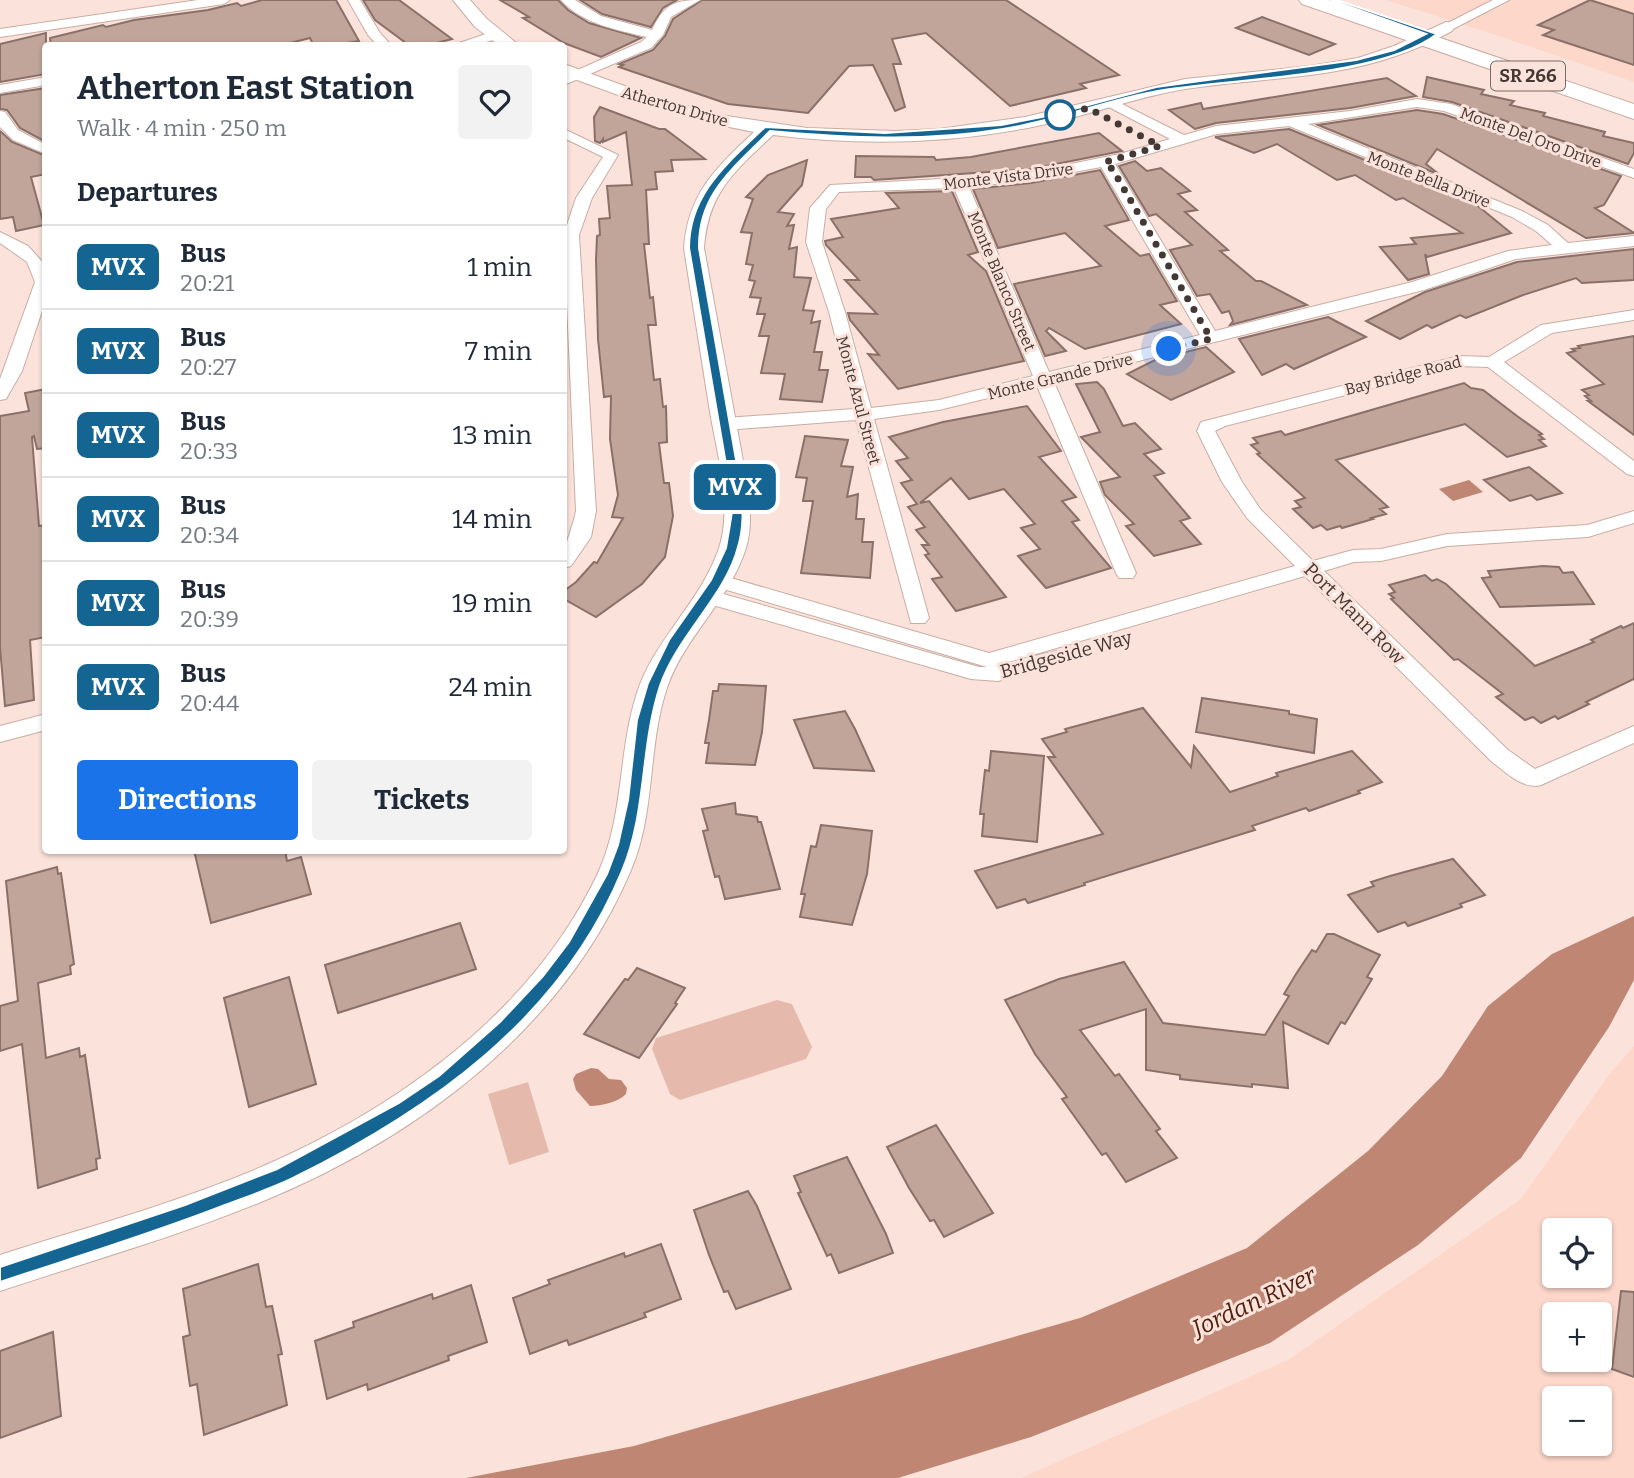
<!DOCTYPE html>
<html lang="en">
<head>
<meta charset="utf-8">
<style>
	body { margin:0; font-family:Bitter,serif; background:#f2f2f3; color:#1f2937; height:100vh; display:flex; flex-direction:column; font-size:26px; white-space:nowrap }
	* { box-sizing:border-box; margin:0 }
	p { font-size:23px; color:#747a83 }
	.icon { flex:none; width:38px; height:38px; fill:none; stroke:currentColor; stroke-width:2; stroke-linecap:round; stroke-linejoin:round }
	.map { position:relative; flex:1; overflow:hidden }
	.sheet { position:absolute; left:42px; top:42px; width:525px; height:812px; display:flex; flex-direction:column; background:#fff; border-radius:7px; box-shadow:0 2px 5px #0004 }
	.sheet>* { flex:none }
	.badge { padding:0 14px; border-radius:10px; font-size:24px; line-height:46px }
	.controls { position:absolute; left:1542px; top:1218px; display:grid; gap:14px }
	.controls a { display:grid; place-items:center; width:70px; height:70px; border-radius:7px; background:#fff; box-shadow:0 2px 5px #0004; font-size:35px }
	.you { position:absolute; width:35px; height:35px; margin:-18px; border:5px solid #fff; border-radius:50%; background:#1a73e8; box-shadow:0 0 0 10px #1a73e833 }
	.map>.badge { position:absolute; translate:-50% -50%; box-shadow:0 0 0 4px #fff }
	h2 { padding:0 35px; font-size:26px; line-height:63px }
	.round { display:grid; place-items:center; flex:none; width:74px; height:74px; border-radius:7px; background:#f2f2f3 }
	.overview { display:flex; align-items:center; justify-content:space-between; height:119px; padding:0 35px }
	h1 { font-size:33px; font-weight:700; line-height:52px }
	.button { display:flex; gap:14px; margin-top:auto; padding:14px 35px }
	.button a { flex:1; height:80px; border-radius:7px; background:#1a73e8; color:#fff; font-size:28px; font-weight:700; line-height:80px; text-align:center }
	.button a+a { background:#f2f2f3; color:#1f2937 }
	ul { padding:0; list-style:none }
	li { display:flex; align-items:center; gap:21px; height:84px; padding:0 35px; border-top:2px solid #e0e1e3 }
	li div { flex:1 }
	li b { display:block; font-size:26px }
	li em { font-style:normal }
	li .badge { min-width:77px; font-weight:700; text-align:center }
	.map>svg:first-child { display:block }
	.built { fill:#fcd7ca; fill-rule:evenodd }
	.green { fill:#e5baac }
	.water { fill:#be8673 }
	.building { fill:#c1a59b; stroke:#8a7068; stroke-width:2 }
	.lines { fill:none; stroke-linecap:round; stroke-linejoin:round }
	.minor-casing { stroke:#c9ada3; stroke-width:2 }
	.tertiary-casing { stroke:#c9ada3; stroke-width:2 }
	.primary-casing { stroke:#c9ada3; stroke-width:2 }
	.minor { fill:#fff; fill-rule:evenodd }
	.tertiary { fill:#fff; fill-rule:evenodd }
	.primary { fill:#fff; fill-rule:evenodd }
	.line { fill:#156593; stroke:#fff; stroke-width:2 }
	.walk { stroke:#443834; stroke-width:7; stroke-dasharray:0 12.6 }
	.stop-dot { fill:#fff; stroke:#156593; stroke-width:3.5 }
	.labels { text-anchor:middle; stroke-width:6; stroke-linejoin:round; paint-order:stroke }
	.far-street-label { font-size:16px; fill:#443834; stroke:#fbe3db }
	.shield { fill:#fbe3db; stroke:#7b6b66; stroke-width:2 }
	.shield-label { font-size:18px; font-weight:bold; fill:#443834 }
	.street-label { font-size:19px; fill:#443834; stroke:#fbe3db }
	.near-water-label { font-size:24px; font-style:italic; fill:#521e0a; stroke:#fbe3db }
</style>
</head>
<body>
<div class="map">
<svg width="1634" height="1478" viewBox="0 0 1634 1478">
	<rect width="100%" height="100%" fill="#fbe3db"/>
	<!-- built -->
	<g class="built">
		<polygon points="1386,0 1634,0 1634,82 1496,35"/>
		<path d="M1634,1046V1478H1021L1288,1360L1521,1199L1608,1076ZM1554,1230H1600V1276H1554ZM1554,1314H1600V1360H1554ZM1554,1398H1600V1444H1554Z"/>
	</g>
	<!-- green -->
	<g class="green">
		<polygon points="777,1000 792,1004 812,1047 806,1059 680,1100 670,1094 652,1049 656,1038"/>
		<polygon points="528,1082 549,1152 509,1165 488,1094"/>
	</g>
	<!-- water -->
	<g class="water">
		<polygon points="1469,480 1483,492 1453,501 1439,489"/>
		<polygon points="1634,916 1634,980 1609,1027 1521,1158 1418,1245 1270,1343 1031,1437 898,1478 466,1478 634,1446 1080,1318 1247,1248 1368,1151 1442,1076 1488,1006 1552,954"/>
		<path d="M591,1068L598,1069L609,1079L621,1080L627,1088L626,1094C619,1102 601,1106 590,1106L576,1090L573,1079L576,1074Z"/>
	</g>
	<!-- building -->
	<g class="building">
		<polygon points="262,0 336,0 359,41 328,46 314,46 310,38 278,46 51,46 50,38 103,25 106,27 134,20 208,10 237,3 241,6"/>
		<polygon points="363,0 399,0 452,39 425,46 410,46 375,20"/>
		<polygon points="500,0 558,0 568,10 589,23 641,38 601,57 564,43 523,18 529,17"/>
		<polygon points="580,0 677,0 663,8 651,27 602,14"/>
		<polygon points="702,0 1006,0 1119,75 1080,84 1086,88 1010,106 926,33 892,39 901,64 893,64 905,107 895,111 873,65 849,66 808,113 728,104 619,67 623,65 619,64 653,50 665,36 673,19"/>
		<polygon points="1590,0 1634,14 1634,65 1543,35 1554,30 1538,25"/>
		<polygon points="1262,17 1335,44 1309,55 1236,28"/>
		<polygon points="46,33 46,74 0,82 0,44"/>
		<polygon points="1427,77 1484,90 1481,94 1514,101 1510,105 1545,113 1543,116 1605,132 1603,136 1634,143 1634,153 1628,164 1452,102 1423,97"/>
		<polygon points="1387,78 1416,96 1350,108 1216,123 1195,129 1169,110 1201,103 1203,109"/>
		<polygon points="46,88 46,142 20,128 7,110 0,109 0,95"/>
		<polygon points="600,107 659,129 665,129 705,159 671,160 673,171 655,172 657,189 646,190 649,244 644,244 650,298 653,297 656,325 648,325 654,380 660,379 663,407 666,406 667,442 659,443 664,483 669,483 673,516 665,557 642,584 596,617 564,599 564,591 576,582 594,562 597,563 623,518 612,517 618,495 610,439 611,396 604,397 598,339 596,260 597,236 600,235 599,219 610,218 607,186 632,185 626,132 603,142 603,139 600,143 595,141 594,117"/>
		<polygon points="1417,110 1443,114 1621,176 1604,205 1595,208 1634,233 1586,238 1437,149 1426,164 1440,175 1318,125"/>
		<polygon points="1289,129 1478,206 1511,233 1427,257 1425,254 1429,274 1408,280 1380,247 1416,244 1411,238 1462,233 1403,198 1396,200 1355,175 1337,180 1277,144 1254,153 1215,137"/>
		<polygon points="0,131 12,142 46,156 46,174 31,177 44,225 16,231 13,217 0,219"/>
		<polygon points="1099,133 1122,151 1031,169 874,180 871,177 855,177 856,156 934,157 936,160 971,157"/>
		<polygon points="807,160 802,185 778,212 794,214 787,226 794,225 789,249 797,247 794,277 811,278 803,310 814,311 811,323 820,321 814,352 822,352 819,370 828,370 822,402 780,399 785,374 761,373 769,336 759,336 765,314 757,314 761,298 750,297 755,281 749,280 753,265 746,264 752,233 741,232 753,199 746,197 768,175"/>
		<polygon points="1135,161 1147,171 1161,168 1190,191 1178,194 1197,210 1185,212 1228,250 1220,251 1256,281 1261,281 1307,305 1230,325 1233,321 1229,311 1222,313 1210,294 1197,296 1170,250 1192,245 1156,214 1149,216 1119,166"/>
		<polygon points="1100,170 1129,220 1105,226 1140,256 1149,254 1177,301 1160,305 1181,324 1085,349 1049,328 1046,331 1066,351 1045,356 1014,284 1101,266 1065,233 998,248 973,189 1031,183"/>
		<polygon points="952,191 978,252 968,255 986,271 1024,361 898,389 868,354 879,355 850,320 848,313 877,314 845,280 859,280 826,245 825,241 843,237 831,219 899,208 886,193"/>
		<polygon points="1634,249 1634,280 1582,283 1576,278 1523,295 1466,318 1460,315 1432,328 1427,325 1400,339 1366,321 1425,292 1517,262"/>
		<polygon points="1328,317 1366,337 1294,369 1286,364 1262,375 1239,339"/>
		<polygon points="1634,336 1634,435 1588,401 1591,401 1585,396 1589,395 1582,390 1604,384 1567,353 1575,351 1572,349 1580,348 1578,346"/>
		<polygon points="1206,347 1234,372 1171,400 1127,374 1157,359"/>
		<polygon points="1097,382 1104,389 1123,426 1135,423 1161,449 1144,454 1164,473 1154,476 1190,518 1180,521 1201,544 1154,556 1126,526 1134,524 1105,495 1100,482 1120,477 1081,437 1100,432 1076,384"/>
		<polygon points="1464,383 1471,388 1483,390 1517,416 1542,434 1539,435 1544,439 1539,440 1546,446 1507,457 1465,424 1336,460 1388,507 1380,509 1386,514 1371,518 1373,519 1342,528 1340,526 1327,530 1321,525 1313,528 1293,509 1301,507 1295,501 1305,498 1257,454 1260,453 1251,445 1258,443 1253,438 1281,431 1285,435"/>
		<polygon points="46,389 46,448 37,449 34,436 32,437 39,526 46,525 46,637 30,640 34,700 5,706 0,647 0,416 29,411 25,393"/>
		<polygon points="1027,406 1061,451 1039,457 1076,497 1062,501 1079,520 1072,522 1111,568 1046,588 1018,556 1040,549 1021,528 1035,524 1004,489 969,499 951,478 920,503 929,501 1006,597 956,611 932,579 942,577 925,555 929,554 922,545 929,545 916,530 925,527 908,507 917,504 901,483 912,480 896,461 908,458 889,437 943,422"/>
		<polygon points="805,436 848,440 841,466 853,467 847,497 858,494 856,519 864,519 862,542 873,542 870,578 801,573 813,501 803,501 807,478 796,477"/>
		<polygon points="1529,467 1562,493 1537,500 1531,495 1510,501 1484,480"/>
		<polygon points="1543,566 1559,567 1563,573 1573,572 1594,604 1500,607 1482,578 1491,577 1488,571"/>
		<polygon points="1425,575 1432,581 1437,579 1446,584 1535,666 1594,642 1591,640 1621,626 1623,628 1634,623 1634,679 1586,702 1589,704 1558,719 1555,716 1541,723 1533,717 1525,720 1496,697 1503,694 1458,659 1454,660 1391,599 1394,598 1389,594 1395,592 1389,585"/>
		<polygon points="719,684 766,686 762,732 755,765 706,763 709,743 705,743 709,720 713,691 718,691"/>
		<polygon points="1202,698 1289,711 1289,714 1317,719 1314,753 1196,732"/>
		<polygon points="1143,708 1191,767 1194,746 1230,792 1278,776 1276,773 1352,751 1382,782 1358,791 1360,793 1309,811 1306,808 1252,826 1255,830 1084,883 1085,885 1028,903 1025,899 997,908 975,871 1103,834 1048,757 1055,757 1042,739 1067,732 1065,729"/>
		<polygon points="845,711 855,729 874,771 814,768 794,720"/>
		<polygon points="991,751 1044,756 1037,842 982,836 984,814 980,814 985,770 989,771"/>
		<polygon points="735,803 736,814 757,817 758,822 761,822 780,889 725,899 719,876 715,877 703,831 708,830 702,809"/>
		<polygon points="821,825 872,831 867,874 852,925 800,917 805,894 801,894 811,846 816,847"/>
		<polygon points="194,850 285,850 287,861 301,857 311,894 211,923"/>
		<polygon points="1453,859 1485,895 1460,904 1462,907 1408,926 1405,922 1378,932 1348,895 1374,886 1371,882 1390,876"/>
		<polygon points="57,867 58,874 61,873 74,964 70,966 71,974 38,983 46,1058 79,1048 80,1057 85,1055 100,1158 96,1159 97,1169 38,1188 22,1044 0,1051 0,1006 18,1001 6,881"/>
		<polygon points="460,923 476,969 338,1013 325,965"/>
		<polygon points="1327,934 1334,934 1380,955 1367,977 1372,979 1345,1024 1341,1022 1328,1044 1283,1022 1288,1088 1252,1084 1252,1087 1180,1079 1180,1075 1146,1070 1146,1009 1080,1030 1115,1076 1119,1074 1160,1129 1156,1131 1177,1158 1126,1182 1106,1153 1102,1155 1062,1099 1067,1097 1035,1054 1005,1000 1059,979 1124,962 1163,1023 1265,1035 1289,996 1284,994 1296,974 1312,950 1316,952"/>
		<polygon points="637,968 685,988 675,1003 677,1004 639,1058 584,1034 625,979 628,980"/>
		<polygon points="289,977 316,1084 249,1107 224,998"/>
		<polygon points="936,1125 993,1213 944,1237 934,1220 930,1221 909,1188 887,1147"/>
		<polygon points="847,1157 886,1234 893,1253 839,1273 831,1254 827,1256 798,1193 801,1192 794,1176"/>
		<polygon points="748,1191 757,1206 791,1289 736,1309 728,1291 724,1292 709,1255 694,1210"/>
		<polygon points="661,1244 681,1299 644,1313 646,1317 569,1345 567,1340 530,1354 513,1298 550,1284 548,1280 624,1253 625,1257"/>
		<polygon points="258,1264 266,1307 272,1306 282,1354 278,1355 287,1405 204,1435 197,1384 190,1386 183,1337 190,1335 183,1289"/>
		<polygon points="471,1285 487,1342 448,1356 449,1360 368,1390 367,1384 327,1399 315,1341 354,1327 353,1322 432,1294 433,1299"/>
		<polygon points="1621,1291 1634,1292 1634,1377 1612,1369"/>
		<polygon points="53,1332 61,1416 0,1438 0,1351"/>
	</g>
	<g class="lines">
		<!-- minor casing -->
		<g class="minor-casing">
			<g id="minor">
				<polygon points="198,0 230,0 224,4 0,37 0,29"/>
				<polygon points="348,0 360,0 380,33 392,46 378,46 368,35"/>
				<path d="M561,0H575L601,16L652,30C664,5 673,0 700,0L671,17L663,35L651,48L564,85V76L641,42L647,37C618,30 582,24 561,0Z"/>
				<polygon points="1493,0 1509,0 1451,30 1446,31 1440,27"/>
				<polygon points="495,31 500,32 500,38 472,46 450,46"/>
				<polygon points="46,77 46,85 0,93 0,85"/>
				<path d="M1108,97L1184,135L1216,126L1350,111L1417,99L1451,104L1634,169V178L1444,111L1417,107L1308,124L1522,211L1548,225L1568,243L1634,236V246L1516,259L1424,290L1054,382L1136,573L1133,578H1119L1116,573L1037,386L939,410L874,419L929,618L925,623H911L856,420L725,430L716,424L725,418L854,409L829,312L806,242L810,208L830,185L960,178L1031,172L1120,154L1170,139L1103,104L1101,101ZM1289,126L1512,217L1536,231L1552,245L1508,251L1412,282L1215,331L1115,164L1217,134ZM1101,167L1200,335L1049,372L969,187L1031,180ZM954,188L1033,376L939,400L871,408L845,312L822,242L826,209L839,192Z"/>
				<polygon points="0,111 5,112 18,130 46,145 46,154 13,140 0,127"/>
				<path d="M564,129L618,155L592,198L579,235L596,511L591,537L571,566L564,568C562,548 572,531 576,511L564,234L576,198L603,157L564,138Z"/>
				<polygon points="0,232 28,246 46,266 46,299 22,371 6,399 0,400 0,379 35,282 27,262 0,243"/>
				<path d="M1634,310V320L1552,333L1504,362L1634,461V476L1627,474L1488,367L1459,366L1225,426L1215,431L1242,482L1261,510L1313,561L1353,550L1381,549L1447,534L1587,525L1634,511V523L1588,537L1447,546L1381,561L1354,562L1324,571L1508,750L1535,769L1634,726V743L1541,785C1523,790 1506,772 1492,762L1305,576L991,667L1056,651L1064,653L1067,658L1064,663L998,681L971,679L699,601L696,596L699,591L706,589L979,667H987L710,585L707,580L710,575L717,574L989,653L1295,566L1247,518L1222,482L1197,431L1201,422L1459,356L1489,357L1541,325Z"/>
				<polygon points="46,714 46,730 0,742 0,726"/>
			</g>
		</g>
		<!-- tertiary casing -->
		<g class="tertiary-casing">
			<g id="tertiary">
				<polygon points="453,0 470,0 487,19 520,46 500,46 475,27"/>
				<path d="M1446,22L1452,23L1454,27L1452,31C1359,82 1285,74 1185,89C1137,97 1090,115 1042,125C953,144 862,146 773,135C735,171 708,192 704,248L748,488C750,507 752,529 746,548C730,600 684,637 667,688C647,748 656,812 631,870C564,1029 417,1138 261,1202C176,1237 87,1262 0,1291V1255C77,1230 156,1209 232,1179C380,1121 529,1020 598,873C624,816 618,754 636,696C652,642 699,604 718,551C734,507 716,451 709,406C701,354 692,301 684,248C688,193 716,168 754,132C688,120 626,99 564,75V64L655,97L720,115L807,128L895,131L939,129L1025,117L1185,79L1310,66L1358,58L1394,46Z"/>
			</g>
		</g>
		<!-- primary casing -->
		<g class="primary-casing">
			<polygon id="primary" points="1299,0 1329,0 1634,104 1634,119 1302,4"/>
		</g>
		<!-- minor -->
		<use href="#minor" class="minor"/>
		<!-- tertiary -->
		<use href="#tertiary" class="tertiary"/>
		<!-- primary -->
		<use href="#primary" class="primary"/>
	</g>
	<!-- line -->
	<path class="line" d="M1331,0H1337L1437,34C1379,78 1233,78 1158,91C1106,100 1056,121 1003,129C926,142 847,138 770,131C735,167 698,193 699,248L741,488C743,508 744,528 738,547C726,595 677,636 660,686C640,747 647,812 622,871C561,1019 429,1111 291,1179C270,1189 246,1197 225,1205C151,1234 75,1257 0,1282V1267L185,1205L277,1169L399,1103L439,1076L500,1022L543,976L569,942L607,874L618,845L628,800L637,720L648,683L669,640L711,580L726,548L732,512L730,488L689,248C689,193 729,162 765,127L885,133L1001,125L1047,116L1156,87L1356,60L1394,50L1426,34Z"/>
	<g class="lines">
		<!-- walk -->
		<polyline class="walk" points="1060,115 1088,108 1160,146 1105,162 1113,170 1211,339 1169,349"/>
	</g>
	<!-- markers -->
	<circle class="stop-dot" cx="1060" cy="115" r="14"/>
	<g class="labels">
		<!-- far-street labels -->
		<g class="far-street-label">
			<text transform="translate(675 106) rotate(16)" y="6">Atherton Drive</text>
			<text transform="translate(1531 137) rotate(20)" y="6">Monte Del Oro Drive</text>
			<text transform="translate(1008 176) rotate(-7)" y="6">Monte Vista Drive</text>
			<text transform="translate(1429 179) rotate(21)" y="6">Monte Bella Drive</text>
			<text transform="translate(1002 281) rotate(67)" y="6">Monte Blanco Street</text>
			<text transform="translate(1403 375) rotate(-14)" y="6">Bay Bridge Road</text>
			<text transform="translate(1060 376) rotate(-14)" y="6">Monte Grande Drive</text>
			<text transform="translate(859 400) rotate(75)" y="6">Monte Azul Street</text>
		</g>
		<!-- shield labels -->
		<rect class="shield" x="1491" y="61.5" width="74" height="29" rx="5"/>
		<g class="shield-label">
			<text x="1528" y="82">SR 266</text>
		</g>
		<!-- street labels -->
		<g class="street-label">
			<text transform="translate(1355 613) rotate(45)" y="7">Port Mann Row</text>
			<text transform="translate(1066 654) rotate(-15)" y="7">Bridgeside Way</text>
		</g>
		<!-- near-water labels -->
		<g class="near-water-label">
			<text transform="translate(1254 1302) rotate(-25)" y="8">Jordan River</text>
		</g>
	</g>
</svg>
<div class="controls">
<a><svg class="icon" aria-label="locate" viewBox="0 0 24 24"><circle cx="12" cy="12" r="6"/><path d="M12 2v4M12 18v4M2 12h4M18 12h4"/></svg></a>
<a>+</a>
<a>−</a>
</div>
<div class="you" style="left:1169px;top:349px"></div>
<b class="badge" style="left:735px;top:487px;background:#156593;color:#fff">MVX</b>
<section class="sheet">
<div class="overview"><div><h1>Atherton East Station</h1><p>Walk · 4 min · 250 m</p></div><a class="round"><svg class="icon" aria-label="heart" viewBox="0 0 24 24"><path d="M12 20l-8-8c-3-5 5-10 8-4 3-6 11-1 8 4z"/></svg></a></div>
<h2>Departures</h2>
<ul>
<li><span class="badge" style="background:#156593;color:#fff">MVX</span><div><b>Bus</b><p>20:21</p></div><em>1 min</em></li>
<li><span class="badge" style="background:#156593;color:#fff">MVX</span><div><b>Bus</b><p>20:27</p></div><em>7 min</em></li>
<li><span class="badge" style="background:#156593;color:#fff">MVX</span><div><b>Bus</b><p>20:33</p></div><em>13 min</em></li>
<li><span class="badge" style="background:#156593;color:#fff">MVX</span><div><b>Bus</b><p>20:34</p></div><em>14 min</em></li>
<li><span class="badge" style="background:#156593;color:#fff">MVX</span><div><b>Bus</b><p>20:39</p></div><em>19 min</em></li>
<li><span class="badge" style="background:#156593;color:#fff">MVX</span><div><b>Bus</b><p>20:44</p></div><em>24 min</em></li>
</ul>
<div class="button"><a>Directions</a><a>Tickets</a></div>
</section>
</div>
</body>
</html>
